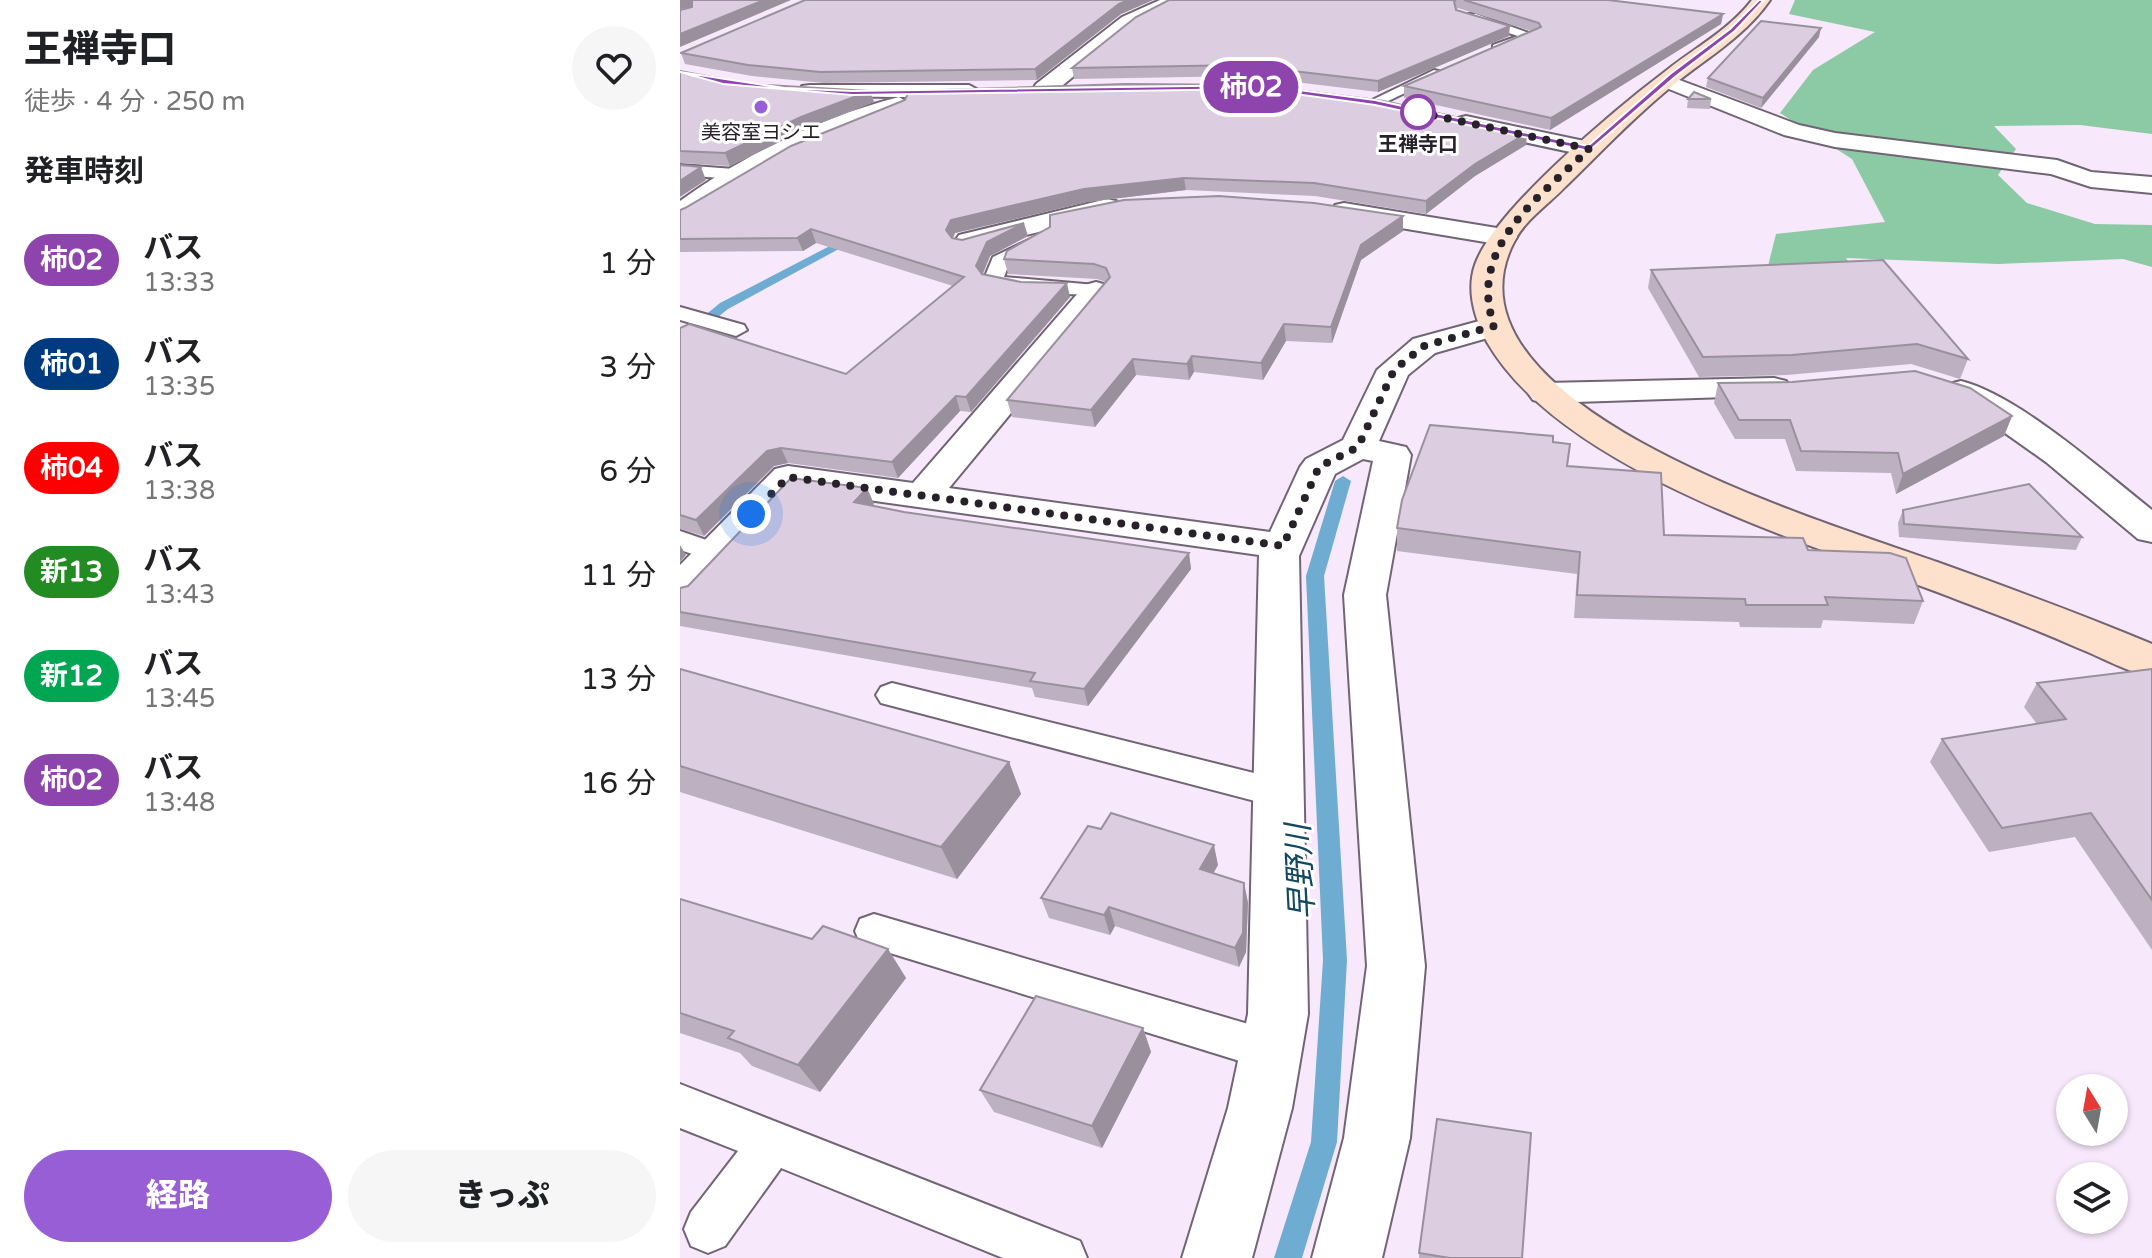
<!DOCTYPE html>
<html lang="ja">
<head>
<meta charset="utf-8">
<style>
	body { margin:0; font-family:"Varela Round","Noto Sans JP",sans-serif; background:#f6f6f6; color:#202124; height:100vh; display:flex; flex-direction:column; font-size:30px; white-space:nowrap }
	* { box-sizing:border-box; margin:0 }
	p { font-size:26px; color:#757577 }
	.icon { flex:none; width:44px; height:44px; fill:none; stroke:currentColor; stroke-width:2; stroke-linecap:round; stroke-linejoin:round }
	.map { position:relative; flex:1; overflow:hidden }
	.side { display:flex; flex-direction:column; background:#fff; width:680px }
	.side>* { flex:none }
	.badge { padding:0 16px; border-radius:26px; font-size:28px; line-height:52px }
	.needle { width:52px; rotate:349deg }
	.controls { position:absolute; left:1376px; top:1074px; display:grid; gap:16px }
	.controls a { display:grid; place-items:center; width:72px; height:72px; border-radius:50%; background:#fff; box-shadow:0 2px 6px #0004; font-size:40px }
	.you { position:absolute; width:40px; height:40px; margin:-20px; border:6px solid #fff; border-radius:50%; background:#1a73e8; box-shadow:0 0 0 12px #1a73e833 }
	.map>.badge { position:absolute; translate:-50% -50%; box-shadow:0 0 0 4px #fff }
	h2 { padding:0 24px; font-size:30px; line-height:72px }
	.round { display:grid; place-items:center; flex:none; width:84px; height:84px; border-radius:42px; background:#f6f6f6 }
	.overview { display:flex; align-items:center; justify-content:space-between; height:136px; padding:0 24px }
	h1 { font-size:38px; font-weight:800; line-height:60px }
	.action { display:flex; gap:16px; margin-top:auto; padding:16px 24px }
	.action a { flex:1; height:92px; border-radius:48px; background:#975ed6; color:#fff; font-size:32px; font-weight:800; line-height:92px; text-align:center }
	.action a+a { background:#f6f6f6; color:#202124 }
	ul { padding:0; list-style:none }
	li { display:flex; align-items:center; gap:24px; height:104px; padding:0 24px }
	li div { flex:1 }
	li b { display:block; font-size:30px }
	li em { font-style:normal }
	li .badge { min-width:88px; font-weight:700; text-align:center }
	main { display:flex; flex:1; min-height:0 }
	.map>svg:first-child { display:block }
	.forest { fill:#8bcaa5 }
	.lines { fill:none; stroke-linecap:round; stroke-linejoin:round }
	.stream { fill:#6eacd1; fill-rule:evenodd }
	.lane-casing { stroke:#716475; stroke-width:4 }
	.street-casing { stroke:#716475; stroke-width:4 }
	.secondary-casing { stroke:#716475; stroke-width:4 }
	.lane { fill:#fff; fill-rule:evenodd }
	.street { fill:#fff; fill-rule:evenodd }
	.secondary { fill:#fee1cd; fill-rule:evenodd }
	.wall { fill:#bdb0c1 }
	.shaded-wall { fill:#9a909d }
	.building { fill:#dccde0; stroke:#9a909d; stroke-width:2 }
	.line { fill:#8e44ad; stroke:#fff; stroke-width:2 }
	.walk { stroke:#272229; stroke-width:8; stroke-dasharray:0 14.4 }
	.poi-dot { fill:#975ed6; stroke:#fff; stroke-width:3 }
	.stop-dot { fill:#fff; stroke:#8e44ad; stroke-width:4 }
	.labels { text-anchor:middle; stroke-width:6; stroke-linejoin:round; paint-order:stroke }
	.far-poi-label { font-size:20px; fill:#272229; stroke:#fff }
	.far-stop-label { font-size:20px; font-weight:bold; fill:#272229; stroke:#fff }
	.near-water-label { font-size:32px; font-style:italic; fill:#144760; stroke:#fff }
</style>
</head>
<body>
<main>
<section class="side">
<div class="overview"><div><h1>王禅寺口</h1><p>徒歩 · 4 分 · 250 m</p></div><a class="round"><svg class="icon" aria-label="heart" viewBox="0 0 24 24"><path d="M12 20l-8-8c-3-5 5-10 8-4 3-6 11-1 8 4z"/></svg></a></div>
<h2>発車時刻</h2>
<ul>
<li><span class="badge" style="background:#8e44ad;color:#fff">柿02</span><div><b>バス</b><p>13:33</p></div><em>1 分</em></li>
<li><span class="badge" style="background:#003b80;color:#fff">柿01</span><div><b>バス</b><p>13:35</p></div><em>3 分</em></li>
<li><span class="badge" style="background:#f00;color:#fff">柿04</span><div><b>バス</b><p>13:38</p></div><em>6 分</em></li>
<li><span class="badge" style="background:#228b22;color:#fff">新13</span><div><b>バス</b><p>13:43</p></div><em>11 分</em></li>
<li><span class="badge" style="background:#00a651;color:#fff">新12</span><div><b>バス</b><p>13:45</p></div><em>13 分</em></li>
<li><span class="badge" style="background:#8e44ad;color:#fff">柿02</span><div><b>バス</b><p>13:48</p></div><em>16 分</em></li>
</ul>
<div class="action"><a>経路</a><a>きっぷ</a></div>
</section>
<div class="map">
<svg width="1472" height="1258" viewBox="0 0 1472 1258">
	<rect width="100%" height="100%" fill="#f7e8fb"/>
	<!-- forest -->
	<polygon class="forest" points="1115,0 1472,0 1472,134 1400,125 1314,126 1336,149 1318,175 1347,203 1415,224 1472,225 1472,267 1443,259 1318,264 1166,258 1229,348 1087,270 1096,234 1205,222 1172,159 1100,113 1133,70 1195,32 1109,14"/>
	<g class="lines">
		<!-- stream -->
		<g class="stream">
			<polygon points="171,235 181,237 48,309 0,347 0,336 40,303"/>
			<polygon points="663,476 671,481 644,576 667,960 657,1142 622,1258 594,1258 631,1142 643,960 626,576 655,481"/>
		</g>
		<!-- lane casing -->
		<g class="lane-casing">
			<g id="lane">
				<polygon points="788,14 796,14 857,36 823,51 813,51 813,45 838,36 788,20"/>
				<polygon points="754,70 766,73 700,105 688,102"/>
				<polygon points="0,165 54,169 62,174 54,179 0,175"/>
				<polygon points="359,235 368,241 366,245 329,264 324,277 416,285 423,287 426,291 423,295 345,293 306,285 303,281 313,257"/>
				<polygon points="0,307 64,325 67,330 56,336 0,320"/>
				<polygon points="0,531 44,546 48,552 44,558 34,561 0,550"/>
				<polygon points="212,683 598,779 610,783 615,793 610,803 598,807 201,703 196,695 201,687"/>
				<polygon points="194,914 592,1031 607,1037 613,1051 607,1065 592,1071 194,948 180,943 175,931 180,919"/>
				<polygon points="0,1084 400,1241 407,1258 323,1258 101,1168 45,1246 28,1253 11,1246 4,1229 11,1212 58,1151 0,1128"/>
			</g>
		</g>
		<!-- street casing -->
		<g class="street-casing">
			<g id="street">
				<polygon points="480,0 503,0 456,25 372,94 356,94 353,89 356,84 442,17"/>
				<polygon points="986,75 1119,125 1155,133 1377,160 1411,172 1472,177 1472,193 1411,187 1371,174 1155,147 1104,135 979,85 975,81 979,77"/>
				<path d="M130,85H289L300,91L289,97H219L230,104L227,109C142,139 83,165 9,219L0,221V201C65,154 141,117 219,97L122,96L119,91L122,86Z"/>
				<polygon points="786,116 909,142 921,149 909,156 778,128 775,123 778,118"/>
				<polygon points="427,199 436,201 440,207 436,213 289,249 279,247 275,241 279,235"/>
				<polygon points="664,203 823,229 833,231 837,237 833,243 823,245 655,217 651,211 655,205"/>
				<polygon points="416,282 427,285 431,291 427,297 269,488 590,532 620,467 626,459 663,440 697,370 733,339 814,317 825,319 830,326 825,333 755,353 728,375 699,441 726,447 731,455 706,595 745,966 730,1138 702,1258 632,1258 664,1138 687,966 664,595 693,461 683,459 655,474 619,556 628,1014 612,1108 572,1258 502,1258 548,1108 568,1014 579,555 117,490 15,600 0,604 0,565 95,469 108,466 233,483 405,285"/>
				<polygon points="1094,378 1106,381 1111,388 1106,395 865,403 853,400 848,393 853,386 865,383"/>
				<path d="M1281,381C1338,395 1424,472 1472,510V542L1458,539L1366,462L1284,404L1269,398L1264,391L1269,384Z"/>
			</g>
		</g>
		<!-- secondary casing -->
		<g class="secondary-casing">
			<path id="secondary" d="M1072,0H1090C1063,39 1021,61 986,91C950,121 918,155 885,187C869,204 846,219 835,240C746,406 1152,524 1257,562C1329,588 1401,614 1472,644V678C1446,671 1423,658 1398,648C1359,631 1319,615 1278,600C1139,546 884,475 807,342C795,319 786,291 795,265C813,211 938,107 987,70C1016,47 1049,30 1072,0Z"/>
		</g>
		<!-- lane -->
		<use href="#lane" class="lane"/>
		<!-- street -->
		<use href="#street" class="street"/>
		<!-- secondary -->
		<use href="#secondary" class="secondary"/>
	</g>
	<!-- wall -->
	<g class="wall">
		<polygon points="125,0 473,0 441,14 357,80 144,83 72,76 5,64 1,53"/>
		<polygon points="490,0 928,0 1043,14 1041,24 870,130 724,98 724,86 851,31 778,8 776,10 829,36 698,92 564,76 394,79 392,68"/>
		<polygon points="1139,37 1081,108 1026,87 1028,78"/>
		<polygon points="0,71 68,84 190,91 194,102 126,129 50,166 0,163"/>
		<polygon points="1008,99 1031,99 1030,109 1007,108"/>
		<polygon points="847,133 846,145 795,176 746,214 635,196 506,190 407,202 275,233 273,238 282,240 348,236 310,256 303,274 390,297 291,412 280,411 218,478 108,463 94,466 24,536 0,529 0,328 166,374 273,286 136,243 123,251 0,252 0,210"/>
		<polygon points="723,216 723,231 681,260 652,343 606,341 583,380 514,372 509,380 456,375 415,427 332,417 327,400 426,282 417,279 328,274 324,259"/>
		<polygon points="971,270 1288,359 1280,379 1231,364 1107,375 1019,377 968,288"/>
		<polygon points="1038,383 1332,416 1324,436 1216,494 1211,473 1116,471 1105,439 1055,439 1034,403"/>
		<polygon points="873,442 887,466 984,535 1128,550 1243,601 1234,624 1143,620 1141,628 1060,627 1059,622 894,618 897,574 717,551 717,528"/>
		<polygon points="187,488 194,504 192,506 224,512 509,553 511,569 408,706 355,697 352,688 0,626 0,588 8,586"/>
		<polygon points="1223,510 1402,537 1396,550 1219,537 1218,523"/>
		<polygon points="0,669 329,762 341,794 277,879 0,792"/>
		<polygon points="1472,669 1472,950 1395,837 1309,852 1250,762 1262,739 1357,724 1344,707 1357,683"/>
		<polygon points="538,865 533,874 564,883 568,903 566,952 559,967 435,926 430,935 369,918 361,898"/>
		<polygon points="0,899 132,939 208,949 226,978 140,1092 72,1066 60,1053 0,1033"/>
		<polygon points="463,1028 471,1052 422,1148 314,1112 300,1090"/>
		<polygon points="739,1253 842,1258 739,1258"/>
	</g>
	<!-- shaded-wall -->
	<g class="shaded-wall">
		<polygon points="0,0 13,0 15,7 0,9"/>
		<polygon points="84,0 111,0 0,47 0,34"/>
		<polygon points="449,0 473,0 441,14 357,80 355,69 439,4"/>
		<polygon points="1043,14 1041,24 870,130 871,118"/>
		<polygon points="830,26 829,36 698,92 698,81"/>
		<polygon points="1141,28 1139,37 1081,108 1083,98"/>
		<polygon points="190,91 194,102 126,129 50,166 45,153 121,117"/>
		<polygon points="847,133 846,145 795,176 746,214 746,201 795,164"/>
		<polygon points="21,167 26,180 0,197 0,181"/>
		<polygon points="504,178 506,190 407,202 275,233 270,244 266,230 271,220 404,189"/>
		<polygon points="723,216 723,231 681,260 652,343 651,327 681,245"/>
		<polygon points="344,223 348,236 310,256 300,280 296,266 307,242"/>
		<polygon points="131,229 136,243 123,251 117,238"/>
		<polygon points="387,283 390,297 291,412 286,397"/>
		<polygon points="604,324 606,341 583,380 581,363"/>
		<polygon points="512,356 514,372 509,380 507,364"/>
		<polygon points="453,359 456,375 415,427 411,410"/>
		<polygon points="276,396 280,411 218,478 212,462"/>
		<polygon points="1332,416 1324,436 1216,494 1223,474"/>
		<polygon points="101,448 108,463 94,466 24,536 16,520 87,451"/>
		<polygon points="187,488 194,504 180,518 174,502"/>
		<polygon points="0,545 6,555 0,562"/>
		<polygon points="509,553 511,569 408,706 404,689"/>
		<polygon points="329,762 341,794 277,879 261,847"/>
		<polygon points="534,845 538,865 524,889 520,869"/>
		<polygon points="564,883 568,903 566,952 559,967 555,948"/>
		<polygon points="429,907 435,926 430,935 424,915"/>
		<polygon points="208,949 226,978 140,1092 118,1065"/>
		<polygon points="463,1028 471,1052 422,1148 412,1126"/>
	</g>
	<!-- building -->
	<g class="building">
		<polygon points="12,0 84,0 0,34 0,10 12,7"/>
		<polygon points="125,0 449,0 439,4 355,69 140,72 68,65 1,53"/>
		<polygon points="489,0 776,0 774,1 776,10 830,26 698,81 563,65 392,68 456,17"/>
		<polygon points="784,0 928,0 1043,14 871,118 724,86 861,27 859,23"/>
		<polygon points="1081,21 1141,28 1083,98 1028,78"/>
		<polygon points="0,71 68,84 190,91 121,117 45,153 0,151"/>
		<polygon points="446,84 579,85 704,101 847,133 795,164 746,201 634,183 504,178 404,189 271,220 266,230 272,238 282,240 344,223 307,242 296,266 302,274 341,282 387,283 286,397 276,396 212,462 101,448 87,451 16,520 0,515 0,328 9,324 166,374 284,277 131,229 117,238 0,239 0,210 5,208 111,146 225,100 229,91"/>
		<polygon points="1014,92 1031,99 1008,99"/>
		<polygon points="0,165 21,167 0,181"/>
		<polygon points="539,196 634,203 723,216 681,245 651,327 604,324 581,363 512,356 507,364 453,359 411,410 327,400 430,277 426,268 414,264 324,259 327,251 370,227 370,215 444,200"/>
		<polygon points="1203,260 1288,359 1237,344 1112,355 1023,357 971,270"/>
		<polygon points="1235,371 1290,388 1332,416 1223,474 1218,453 1121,451 1110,420 1059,420 1038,383 1112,382"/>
		<polygon points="750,425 873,436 873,442 890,444 887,466 981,473 984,535 1123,538 1128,550 1210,553 1226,558 1243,601 1145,597 1148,605 1066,605 1065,599 897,595 900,552 717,528 722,500"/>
		<polygon points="111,478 187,488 174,502 224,512 509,553 404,689 350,681 355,673 0,612 0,588 8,586"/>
		<polygon points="1349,484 1402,537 1224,524 1223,510"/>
		<polygon points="0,669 329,762 261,847 0,766"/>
		<polygon points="1472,669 1472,900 1411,813 1322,828 1262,739 1386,719 1357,683"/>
		<polygon points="431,813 534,845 520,869 564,883 563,933 555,948 429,907 424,915 361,898 408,826 421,829"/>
		<polygon points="0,899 132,939 143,926 208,949 118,1065 48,1038 54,1031 0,1013"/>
		<polygon points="356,996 463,1028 412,1126 300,1090"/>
		<polygon points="757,1119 851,1133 842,1258 770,1258 739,1253"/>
	</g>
	<!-- line -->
	<polygon class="line" points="1079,0 1084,0 1055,31 995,77 909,151 695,105 580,89 172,95 43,84 0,72 104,88 172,91 580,85 695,100 908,146 990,74 1050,29"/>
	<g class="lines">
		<!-- walk -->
		<path class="walk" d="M71,514L108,477L603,546L639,467L678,447L714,370L744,346L814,326C787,246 859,198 909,149L738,112"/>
	</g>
	<!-- markers -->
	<circle class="poi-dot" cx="81" cy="107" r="8"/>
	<circle class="stop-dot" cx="738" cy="112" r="16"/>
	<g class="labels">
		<!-- far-poi labels -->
		<g class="far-poi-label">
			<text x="81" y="139">美容室ヨシエ</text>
		</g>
		<!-- far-stop labels -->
		<g class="far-stop-label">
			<text x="738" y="151">王禅寺口</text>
		</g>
		<!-- near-water labels -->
		<g class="near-water-label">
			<text transform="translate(620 872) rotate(-93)" y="11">早野川</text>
		</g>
	</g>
</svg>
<div class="controls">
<a><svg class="needle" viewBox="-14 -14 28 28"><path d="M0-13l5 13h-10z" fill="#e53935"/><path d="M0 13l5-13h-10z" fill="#757577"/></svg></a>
<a><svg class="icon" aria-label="layers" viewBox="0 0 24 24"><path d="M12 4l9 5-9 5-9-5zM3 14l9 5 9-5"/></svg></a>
</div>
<div class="you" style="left:71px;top:514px"></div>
<b class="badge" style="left:571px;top:87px;background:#8e44ad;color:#fff">柿02</b>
</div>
</main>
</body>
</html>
